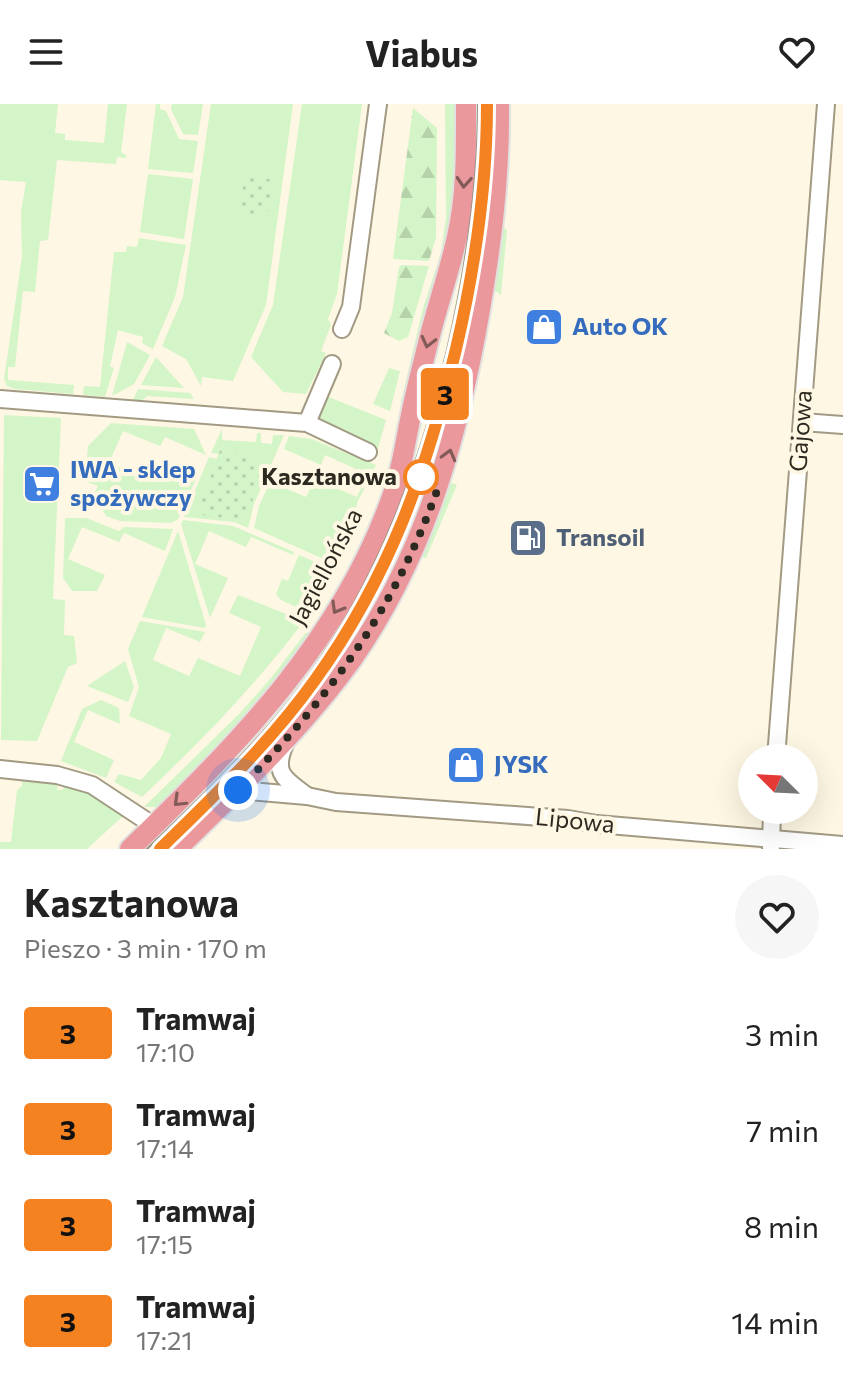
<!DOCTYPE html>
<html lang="pl">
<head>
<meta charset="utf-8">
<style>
	body { margin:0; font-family:Commissioner,sans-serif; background:#f6f6f6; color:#222; height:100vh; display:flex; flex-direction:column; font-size:30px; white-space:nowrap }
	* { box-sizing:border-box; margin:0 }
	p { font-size:26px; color:#767676 }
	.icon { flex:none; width:44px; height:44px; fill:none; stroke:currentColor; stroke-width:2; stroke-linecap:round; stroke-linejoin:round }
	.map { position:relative; height:745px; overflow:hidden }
	.panel { display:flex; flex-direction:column; background:#fff; flex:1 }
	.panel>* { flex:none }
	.badge { padding:0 16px; border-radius:6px; font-size:28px; line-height:52px }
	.needle { width:52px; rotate:294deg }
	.tools { position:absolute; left:738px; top:640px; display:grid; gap:16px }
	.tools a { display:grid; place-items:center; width:80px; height:80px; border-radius:50%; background:#fff; box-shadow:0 8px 32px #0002; font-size:40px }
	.you { position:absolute; width:40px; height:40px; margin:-20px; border:6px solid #fff; border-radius:50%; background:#1a73e8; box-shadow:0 0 0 12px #1a73e833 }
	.map>.badge { position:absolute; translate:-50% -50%; box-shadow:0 0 0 4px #fff }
	.round { display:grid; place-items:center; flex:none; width:84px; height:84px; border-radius:42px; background:#f6f6f6 }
	.head { display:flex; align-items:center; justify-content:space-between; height:136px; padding:0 24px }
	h1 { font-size:38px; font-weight:700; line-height:60px }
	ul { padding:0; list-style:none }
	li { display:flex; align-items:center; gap:24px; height:96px; padding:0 24px }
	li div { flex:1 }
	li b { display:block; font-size:30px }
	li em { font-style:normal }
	li .badge { min-width:88px; font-weight:700; text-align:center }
	header { display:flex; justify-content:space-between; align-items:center; height:104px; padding:0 24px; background:#fff; font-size:36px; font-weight:700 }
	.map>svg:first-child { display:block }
	.grass { fill:#d3f5c7 }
	.forest { fill:url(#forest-firs) }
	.park { fill:url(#park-dots) }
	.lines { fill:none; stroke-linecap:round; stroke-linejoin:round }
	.minor-casing { stroke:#a29a83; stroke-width:20 }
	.major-casing { stroke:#e1e1e0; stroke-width:24 }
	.minor { stroke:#fff; stroke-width:16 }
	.major { stroke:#eb989d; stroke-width:20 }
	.tram { stroke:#989284; stroke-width:2 }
	.oneway { stroke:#825b58 }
	.line-casing { stroke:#fff; stroke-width:18 }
	.line { stroke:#f58220; stroke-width:12 }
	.walk { stroke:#2c2920; stroke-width:8; stroke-dasharray:0 14.4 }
	.stop-dot { fill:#fff; stroke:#f58220; stroke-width:4 }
	.labels { text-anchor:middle; stroke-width:8; stroke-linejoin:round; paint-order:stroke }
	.shop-label { font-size:24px; font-weight:bold; fill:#366cbe; stroke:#fef7e3; text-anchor:start }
	.street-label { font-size:24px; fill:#2c2920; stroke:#fef7e3 }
	.stop-label { font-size:24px; font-weight:bold; fill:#2c2920; stroke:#fef7e3; text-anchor:end }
	.service-label { font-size:24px; font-weight:bold; fill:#4e5e75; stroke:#fef7e3; text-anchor:start }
</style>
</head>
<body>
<header><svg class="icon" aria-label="menu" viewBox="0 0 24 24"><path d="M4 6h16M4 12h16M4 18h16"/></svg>Viabus<svg class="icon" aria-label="heart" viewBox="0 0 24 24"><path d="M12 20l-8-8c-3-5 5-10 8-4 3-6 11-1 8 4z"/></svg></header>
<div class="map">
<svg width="843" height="745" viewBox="0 0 843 745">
	<defs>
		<pattern id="forest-firs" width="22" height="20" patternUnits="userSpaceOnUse" patternTransform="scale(2)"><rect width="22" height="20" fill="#d3f5c7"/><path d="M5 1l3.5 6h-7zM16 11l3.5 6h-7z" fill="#b5d2ab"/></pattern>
		<pattern id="park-dots" width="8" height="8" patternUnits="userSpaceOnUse" patternTransform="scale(2)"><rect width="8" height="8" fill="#d3f5c7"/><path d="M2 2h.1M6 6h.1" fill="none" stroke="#b5d2ab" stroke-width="1.8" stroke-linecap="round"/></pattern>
	</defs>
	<rect width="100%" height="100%" fill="#fef7e3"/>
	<!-- grass -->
	<g class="grass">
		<polygon points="0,0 58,0 55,29 65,30 65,36 104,39 108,0 127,0 121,48 127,52 125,54 117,53 116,60 57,56 48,136 40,137 35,188 23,187 15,263 8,263 8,276 74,281 73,290 15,285 7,282 4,275 22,153 21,108 26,78 0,76"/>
		<polygon points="156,0 160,0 160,5 166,7 179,35 198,37 193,69 148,65"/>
		<polygon points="172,0 203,0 198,31 183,30 171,5"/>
		<polygon points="211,0 293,0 266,201 233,277 202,273 201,282 186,255 162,242 183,193"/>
		<polygon points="302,0 362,0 337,190 328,215 331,221 321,247 326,249 306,290 283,288 251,253 273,201"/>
		<polygon points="445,0 457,0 458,39 448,132 404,302 401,298 423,204 441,149 446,113"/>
		<polygon points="148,70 193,75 184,135 140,128"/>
		<polygon points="504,124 507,126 501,191 493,185 493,178"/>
		<polygon points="139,134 186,141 175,193 153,245 142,239 143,233 118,226 110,262 114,264 105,293 83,291 84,282 100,283 114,148 126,148 127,142 137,143"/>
		<polygon points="127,238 150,251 134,280 112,292"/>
		<polygon points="156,253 184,284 141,281"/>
		<polygon points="389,264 400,267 390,307 373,300"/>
		<polygon points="138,285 190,289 194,295 147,292 138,300 130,302"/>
		<polygon points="326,292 386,316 377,348 317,320"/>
		<polygon points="4,311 61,314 53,495 65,496 64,531 74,532 77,559 68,563 37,637 1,636"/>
		<polygon points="111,319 194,325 206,351 165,333 160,342 123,327 109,359 146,375 154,356 196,375 178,415 171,419 120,417 106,412 94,390 98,382 85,377 88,342"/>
		<polygon points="222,325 222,336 256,338 257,329 261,329 261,339 272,340 273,331 284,331 254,400 248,424 234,418 184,413 209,353 217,355 218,350 211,349"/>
		<polygon points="289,332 311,335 376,361 357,399 350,437 337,461 254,424 259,402 270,378 306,393 315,375 357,393 367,370 325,351 321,361 284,345"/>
		<polygon points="452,379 457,381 426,454 424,454 422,448 448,382"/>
		<polygon points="65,414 86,414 119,427 124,423 173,425 165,447 124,429 119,438 82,423 68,455 105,471 97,487 72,487 63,474"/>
		<polygon points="183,416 233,422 294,448 293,451 251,433 246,443 209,427 195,460 228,474 210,514 181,420"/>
		<polygon points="178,427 206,521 205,524 142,513"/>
		<polygon points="299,451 336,467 309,509 281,496 276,490 282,475 288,477"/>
		<path d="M238,491L304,517C254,583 202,636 142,693L114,678L119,670L141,676L161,654L171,630L129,612L139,583L128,545L140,517L205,528L200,538L166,524L153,556L189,572L198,554L240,572L261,523L229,509Z"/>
		<polygon points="310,523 312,528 306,539 239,625 159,703 144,703 240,609 271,574"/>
		<polygon points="125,557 134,583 128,598 87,582"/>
		<polygon points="101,596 119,604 120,620 88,606 74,638 114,656 106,674 61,657 82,605"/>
		<polygon points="22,674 58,679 57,686 63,686 64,682 90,690 124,711 87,745 0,745 0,738 11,738 17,686 22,682"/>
	</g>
	<!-- forest -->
	<g class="forest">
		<polygon points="413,4 437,24 436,134 429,157 393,155"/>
		<polygon points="402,161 429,162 408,233 399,237 384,229 392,209 399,163"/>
	</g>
	<!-- park -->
	<g class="park">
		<polygon points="257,71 275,77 272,103 260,113 242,111 238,102 245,75"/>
		<polygon points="221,344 267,361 244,417 196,410"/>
	</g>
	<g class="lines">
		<!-- minor casing -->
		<g class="minor-casing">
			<g id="minor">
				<polyline points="342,225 351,203 378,0"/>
				<polyline points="0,295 307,319 368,348"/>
				<polyline points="802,318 843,321"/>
				<polyline points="307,319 332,260"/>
				<path d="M285,640C272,670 285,675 307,692"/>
				<polyline points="776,654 826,0"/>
				<polyline points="0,665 57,671 92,681 154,722"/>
				<polyline points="238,686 307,692 336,698 568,715 597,720 843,741"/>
				<polyline points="771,743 772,706"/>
			</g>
		</g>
		<!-- major casing -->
		<g class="major-casing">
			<g id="major">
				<path d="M130,745C239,639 344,534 394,387C402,363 405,340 410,316C415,290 422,264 428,239C437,203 449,169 457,133C467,90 466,44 466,0"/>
				<path d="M177,745C239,684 302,625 353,554C422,454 454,346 476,228C490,152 500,78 499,0"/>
			</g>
		</g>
		<!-- minor -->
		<use href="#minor" class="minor"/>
		<!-- major -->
		<use href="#major" class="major"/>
		<!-- tram -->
		<path class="tram" d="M147,745C204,690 261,636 308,572C379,473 419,363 447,246C466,164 478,84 478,0"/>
	</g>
	<!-- one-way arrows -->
	<defs><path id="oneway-chevron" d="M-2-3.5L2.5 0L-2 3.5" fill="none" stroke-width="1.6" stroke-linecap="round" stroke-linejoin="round" transform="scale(2)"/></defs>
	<g class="oneway">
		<use href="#oneway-chevron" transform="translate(464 78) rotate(94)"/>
		<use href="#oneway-chevron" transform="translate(428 238) rotate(104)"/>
		<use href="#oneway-chevron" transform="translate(449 351) rotate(-75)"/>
		<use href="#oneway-chevron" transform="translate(337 504) rotate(120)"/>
		<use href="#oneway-chevron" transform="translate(179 697) rotate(136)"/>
	</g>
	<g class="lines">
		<!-- line casing -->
		<g class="line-casing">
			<path id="line" d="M160,745C215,691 270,639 315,576C390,472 426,368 456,245C475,164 487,84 487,0"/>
		</g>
		<!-- line -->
		<use href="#line" class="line"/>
		<!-- walk -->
		<path class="walk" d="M238,686C330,593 395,506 439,381L421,373"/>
	</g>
	<!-- icons -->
	<defs>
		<g id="shop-square" transform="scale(2)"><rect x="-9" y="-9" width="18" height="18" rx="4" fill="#3f7fe0" stroke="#fef7e3"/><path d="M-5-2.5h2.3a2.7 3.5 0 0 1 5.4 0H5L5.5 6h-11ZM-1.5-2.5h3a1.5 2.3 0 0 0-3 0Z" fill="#fff"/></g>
		<g id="supermarket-square" transform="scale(2)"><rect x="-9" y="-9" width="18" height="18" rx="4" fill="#3f7fe0" stroke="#fef7e3"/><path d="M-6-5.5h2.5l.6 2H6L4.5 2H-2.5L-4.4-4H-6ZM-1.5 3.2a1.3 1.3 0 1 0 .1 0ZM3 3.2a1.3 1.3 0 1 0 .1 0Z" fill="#fff"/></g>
		<g id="fuel-square" transform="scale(2)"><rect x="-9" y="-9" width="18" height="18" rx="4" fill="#5c6f8a" stroke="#fef7e3"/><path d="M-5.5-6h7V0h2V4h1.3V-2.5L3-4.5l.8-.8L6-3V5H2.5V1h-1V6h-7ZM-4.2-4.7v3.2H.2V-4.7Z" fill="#fff"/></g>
	</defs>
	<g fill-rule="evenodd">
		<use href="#shop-square" x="544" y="223"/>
		<use href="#supermarket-square" x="42" y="380"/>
		<use href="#fuel-square" x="528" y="434"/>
		<use href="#shop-square" x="466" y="661"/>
	</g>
	<!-- markers -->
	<circle class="stop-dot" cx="421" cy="373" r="16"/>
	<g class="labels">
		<!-- shop labels -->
		<g class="shop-label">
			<text x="572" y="231">Auto OK</text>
			<text x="70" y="374">IWA - sklep<tspan x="70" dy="28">spożywczy</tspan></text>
			<text x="494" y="669">JYSK</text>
		</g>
		<!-- street labels -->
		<g class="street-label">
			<text transform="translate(801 327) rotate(-86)" y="8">Gajowa</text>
			<text transform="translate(326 463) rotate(-62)" y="8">Jagiellońska</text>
			<text transform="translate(575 717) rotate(6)" y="8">Lipowa</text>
		</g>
		<!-- stop labels -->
		<g class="stop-label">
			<text x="397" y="381">Kasztanowa</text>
		</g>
		<!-- service labels -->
		<g class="service-label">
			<text x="556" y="442">Transoil</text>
		</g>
	</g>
</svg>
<div class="tools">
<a><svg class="needle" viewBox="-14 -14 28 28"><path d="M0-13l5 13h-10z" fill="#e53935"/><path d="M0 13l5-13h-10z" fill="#767676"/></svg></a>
</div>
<div class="you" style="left:238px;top:686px"></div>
<b class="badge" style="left:445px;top:290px;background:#f58220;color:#111">3</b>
</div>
<section class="panel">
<div class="head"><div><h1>Kasztanowa</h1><p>Pieszo · 3 min · 170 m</p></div><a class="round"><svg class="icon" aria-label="heart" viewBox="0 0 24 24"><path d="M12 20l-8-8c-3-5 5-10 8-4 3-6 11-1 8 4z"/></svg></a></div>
<ul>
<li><span class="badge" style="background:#f58220;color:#111">3</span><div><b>Tramwaj</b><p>17:10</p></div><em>3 min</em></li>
<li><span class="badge" style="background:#f58220;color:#111">3</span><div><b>Tramwaj</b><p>17:14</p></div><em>7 min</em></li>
<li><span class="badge" style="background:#f58220;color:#111">3</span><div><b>Tramwaj</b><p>17:15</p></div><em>8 min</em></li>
<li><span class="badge" style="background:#f58220;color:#111">3</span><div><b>Tramwaj</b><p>17:21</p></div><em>14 min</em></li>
</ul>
</section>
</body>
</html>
